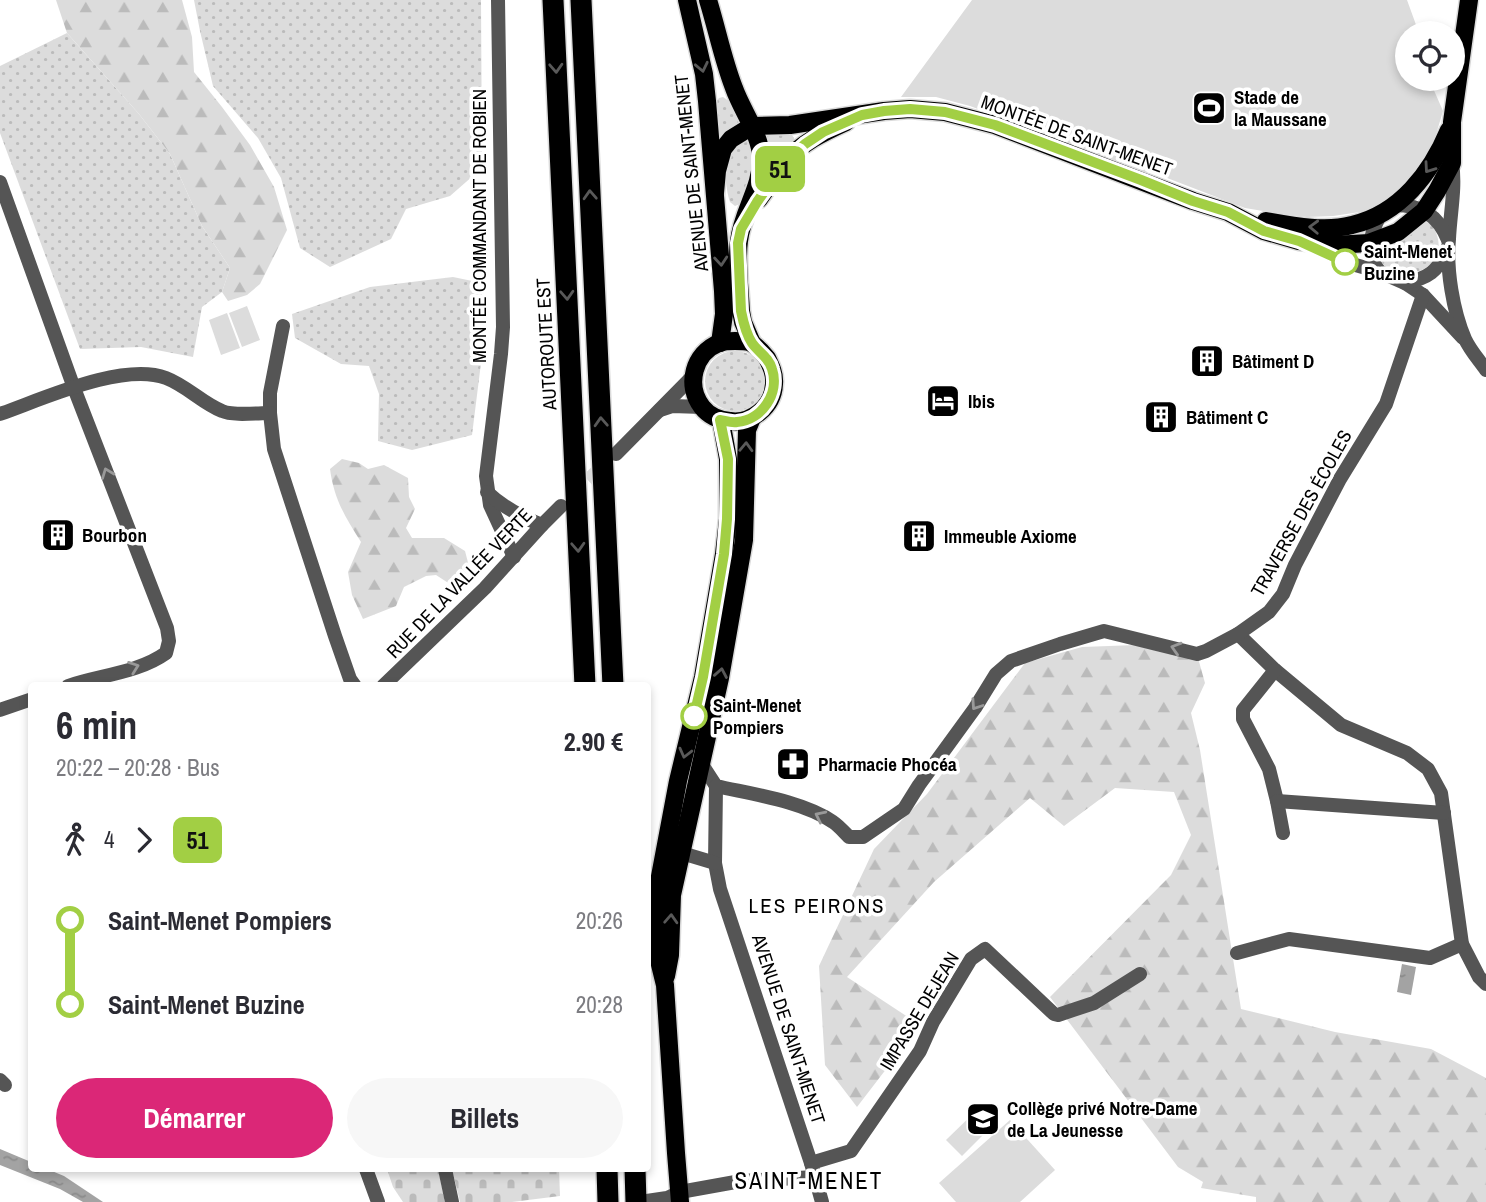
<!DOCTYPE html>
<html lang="fr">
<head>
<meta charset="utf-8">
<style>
	body { margin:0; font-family:"Archivo Narrow",sans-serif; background:#f7f7f7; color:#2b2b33; height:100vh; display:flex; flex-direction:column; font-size:26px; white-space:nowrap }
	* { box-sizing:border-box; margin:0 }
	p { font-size:23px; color:#7c7c81 }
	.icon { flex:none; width:38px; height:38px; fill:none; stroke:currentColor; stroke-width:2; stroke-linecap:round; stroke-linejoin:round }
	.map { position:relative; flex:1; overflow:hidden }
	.panel { position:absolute; left:28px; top:682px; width:623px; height:490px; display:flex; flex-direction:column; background:#fff; border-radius:7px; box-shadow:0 4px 10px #0003 }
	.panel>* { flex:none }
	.badge { padding:0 14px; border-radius:10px; font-size:24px; line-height:46px }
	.controls { position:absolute; left:1395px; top:21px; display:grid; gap:14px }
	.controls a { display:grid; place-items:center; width:70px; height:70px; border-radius:50%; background:#fff; box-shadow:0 4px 10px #0003; font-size:35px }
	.map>.badge { position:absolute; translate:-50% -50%; box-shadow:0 0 0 4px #fff }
	.legs { display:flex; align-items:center; gap:10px; height:77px; padding:0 28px; font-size:23px }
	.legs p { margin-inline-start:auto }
	.overview { display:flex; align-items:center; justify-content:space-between; height:119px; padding:0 28px }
	h1 { font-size:38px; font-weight:800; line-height:52px }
	.primary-button { display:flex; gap:14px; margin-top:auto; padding:14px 28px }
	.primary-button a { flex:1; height:80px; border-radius:42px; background:#db2777; color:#fff; font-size:28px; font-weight:800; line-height:80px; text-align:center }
	.primary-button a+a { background:#f7f7f7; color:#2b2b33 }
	ul { padding:0 28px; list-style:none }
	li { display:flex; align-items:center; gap:24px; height:84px; font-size:26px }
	li i { display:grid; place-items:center; width:10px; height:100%; margin:0 9px; background:currentColor }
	li i::after { content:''; width:18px; height:18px; margin:-9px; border:5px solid; border-radius:50%; background:#fff }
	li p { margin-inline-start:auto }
	li:first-child i { background:linear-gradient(#0000 50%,currentColor 0) }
	li:last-child i { background:linear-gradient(currentColor 50%,#0000 0) }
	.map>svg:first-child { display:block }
	.green { fill:url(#green-dots) }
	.forest { fill:url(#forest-firs) }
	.cemetery { fill:url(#cemetery-stones) }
	.pitch { fill:#dcdcdc }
	.water { fill:url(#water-ripples) }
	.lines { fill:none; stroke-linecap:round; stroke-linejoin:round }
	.minor-tunnel { stroke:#d9d9d9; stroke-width:14; stroke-dasharray:14 7; stroke-linecap:butt }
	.major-casing { stroke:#dbdbdb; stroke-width:21 }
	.highway-casing { stroke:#dbdbdb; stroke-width:24 }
	.minor { stroke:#555; stroke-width:14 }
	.major { stroke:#000; stroke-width:18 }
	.highway { stroke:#000; stroke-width:21 }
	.oneway { stroke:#595959 }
	.oneway2 { stroke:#999 }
	.line-1-casing { stroke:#fff; stroke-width:16 }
	.line-1 { stroke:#a2cf44; stroke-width:10 }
	.stop-1-dot { fill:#fff; stroke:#a2cf44; stroke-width:3.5 }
	.labels { text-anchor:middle; stroke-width:7; stroke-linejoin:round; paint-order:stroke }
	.poi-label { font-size:19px; font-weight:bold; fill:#000; stroke:#fff; text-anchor:start }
	.street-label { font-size:19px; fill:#000; stroke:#fff }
	.stop-label { font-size:19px; font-weight:bold; fill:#000; stroke:#fff; text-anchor:start }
	.neighbourhood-label { font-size:21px; letter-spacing:2px; fill:#000; stroke:#fff }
	.quarter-label { font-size:23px; letter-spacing:2px; fill:#000; stroke:#fff }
</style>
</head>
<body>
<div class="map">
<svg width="1486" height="1202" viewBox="0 0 1486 1202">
	<defs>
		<pattern id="green-dots" width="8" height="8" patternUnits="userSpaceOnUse" patternTransform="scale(1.75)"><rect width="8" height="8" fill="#dcdcdc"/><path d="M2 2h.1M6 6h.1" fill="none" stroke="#bbb" stroke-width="1.8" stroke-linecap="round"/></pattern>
		<pattern id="forest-firs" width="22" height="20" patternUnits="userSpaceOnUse" patternTransform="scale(1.75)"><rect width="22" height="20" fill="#dcdcdc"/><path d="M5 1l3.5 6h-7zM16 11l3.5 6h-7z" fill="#bbb"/></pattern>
		<pattern id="cemetery-stones" width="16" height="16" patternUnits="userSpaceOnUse" patternTransform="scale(1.75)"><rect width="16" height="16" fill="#dcdcdc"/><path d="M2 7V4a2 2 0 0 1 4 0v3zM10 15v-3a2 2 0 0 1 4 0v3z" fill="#bbb"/></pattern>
		<pattern id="water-ripples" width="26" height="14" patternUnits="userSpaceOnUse" patternTransform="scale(1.75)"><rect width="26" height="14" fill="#a3a3a3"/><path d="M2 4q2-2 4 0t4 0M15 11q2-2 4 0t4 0" fill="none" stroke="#8b8b8b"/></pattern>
	</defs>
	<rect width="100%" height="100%" fill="#fff"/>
	<!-- green -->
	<g class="green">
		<polygon points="194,0 481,0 482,168 450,196 406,209 391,239 330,267 300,248 281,178 258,138 213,86 200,31"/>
		<polygon points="67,33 139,114 170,154 202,226 230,268 222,292 202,307 193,357 141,347 80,349 0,133 0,66"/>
		<polygon points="723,97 729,101 742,123 718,140 714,104 719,98"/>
		<polygon points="767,134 788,134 792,135 795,140 794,143 772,167 768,166 765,137"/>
		<path d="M750,136L754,167L740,204L735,206L730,202C725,186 722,159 735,145C739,141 745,139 750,136Z"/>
		<path d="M1425,222L1431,223C1465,276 1374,293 1380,248Z"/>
		<polygon points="453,277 482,283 483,347 472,435 412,450 378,441 379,394 369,366 341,364 295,338 292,314 370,287"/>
		<circle cx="735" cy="381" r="30"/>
	</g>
	<!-- forest -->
	<g class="forest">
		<polygon points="56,0 182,0 192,37 194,72 222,107 250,145 274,187 287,230 260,284 247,295 228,301 222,292 230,268 202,226 170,154 139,114 67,33"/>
		<path d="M342,459L359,463L368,469L384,465L408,478L409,497L415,509L406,528L412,538H444L465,551L471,574L456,588L436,575L426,576L404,587L396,606L363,619L352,595L348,572L361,542C345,517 334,499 330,469Z"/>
		<polygon points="1136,645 1198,658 1205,683 1191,713 1200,750 1241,1009 1335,1032 1431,1049 1486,1078 1486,1202 1256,1202 1256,1197 1201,1188 1203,1182 1178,1167 1050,997 1171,875 1191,835 1174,792 1115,788 1064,826 1030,798 934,882 847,977 920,1025 857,1107 825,1065 819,966 874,849 927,794 1025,663 1082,647"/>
	</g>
	<!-- cemetery -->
	<g class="cemetery">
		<polygon points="387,1169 438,1169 445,1202 403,1202 393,1187"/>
		<polygon points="452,1169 559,1169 560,1196 512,1202 460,1202"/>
	</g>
	<!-- pitch -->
	<g class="pitch">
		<polygon points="972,0 1407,0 1419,33 1407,33 1407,79 1429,79 1443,111 1432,148 1418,173 1381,206 1360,212 1333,216 1307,217 1281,214 1245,208 1149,171 1146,173 970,106 936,97 901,97"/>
		<polygon points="247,306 260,340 242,347 229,313"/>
		<polygon points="227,313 240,348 221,355 209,320"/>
		<polygon points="981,1106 995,1123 962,1156 946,1140"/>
		<polygon points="1010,1120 1055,1170 1020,1202 956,1202 939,1183"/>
	</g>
	<!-- water -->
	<g class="water">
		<polygon points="1402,964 1416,967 1411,995 1397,992"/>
		<polygon points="0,1149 31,1162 32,1169 47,1169 64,1176 103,1202 83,1202 60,1189 0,1165"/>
	</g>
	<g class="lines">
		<!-- minor-tunnel -->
		<polyline class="minor-tunnel" points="573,495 606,463"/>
		<!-- major casing -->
		<g class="major-casing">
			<g id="major">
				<polyline points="687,0 704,74 707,101 723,291 724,314 720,343"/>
				<path d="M708,0C717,29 723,60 734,88C742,111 761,135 761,158C762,187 742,212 739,241C736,261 740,291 741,311L743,322L752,343"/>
				<polyline points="715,193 717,171 723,149 731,139 752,126 790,125 884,111 910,109 945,112 995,125 1193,201 1228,212 1264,231 1299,241 1334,245 1369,243 1398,232 1424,211 1437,191 1452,163 1452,122 1469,0"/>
				<path d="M759,199C768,187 776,174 785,162C801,143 824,132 846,122"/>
				<path d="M1266,221C1294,226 1325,232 1352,225C1400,214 1431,173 1449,130"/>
				<path d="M735,341C740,341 747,341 751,343C757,346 763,353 767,358C771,366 775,374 774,384C773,407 751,424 730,421C719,420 709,416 702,407C685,385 694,353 719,343C724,341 730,341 735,341Z"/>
				<polyline points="666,976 670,955 672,895 720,678 744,540 747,430 752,418"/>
				<polyline points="680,1202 676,1153 665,985 655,944 658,887 678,781 703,677 724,554 728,519 728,459 721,420"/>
			</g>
		</g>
		<!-- highway casing -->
		<g class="highway-casing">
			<g id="highway">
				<polyline points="553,0 585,686"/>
				<polyline points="581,0 613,686"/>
				<polyline points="607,1169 608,1202"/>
				<polyline points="635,1169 636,1202"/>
			</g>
		</g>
		<!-- minor -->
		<g class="minor">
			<polyline points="498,0 503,327 501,354 486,476 490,505 514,557"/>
			<path d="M1452,163C1456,187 1450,214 1449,239C1446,269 1453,311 1465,339C1470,350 1479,360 1486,370"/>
			<path d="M0,182L74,388L167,628L169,641L166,653C138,673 100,675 68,686"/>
			<path d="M1395,205C1421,205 1438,215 1448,240"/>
			<path d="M1380,215C1370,235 1364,253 1380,272"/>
			<polyline points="1310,246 1345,262 1380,272 1405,283 1423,295 1463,338"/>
			<path d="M1405,283C1428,278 1438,272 1447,249"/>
			<polyline points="283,326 270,393 270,413 274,449 335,636 350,679 355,686"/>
			<polyline points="660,410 672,406 702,407"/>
			<path d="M0,414C43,399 122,362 166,378C187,386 202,403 222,411C233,416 257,413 270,413"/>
			<polyline points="616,454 693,376"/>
			<path d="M487,492C504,508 521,517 542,525"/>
			<polyline points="1238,634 1275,670 1341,725 1407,753 1428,769 1441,793 1462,944 1479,977 1486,984"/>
			<polyline points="1275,670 1243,710 1243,719 1269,769 1277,801 1283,833"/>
			<polyline points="383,686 485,588 542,525 561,506"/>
			<polyline points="0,710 32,699"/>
			<path d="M701,763L716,786C751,794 803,801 833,822C839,826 844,832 849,837H863L904,809L919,785L975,708L996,674L1011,661L1060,644L1104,631L1197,654L1206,651L1238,634L1269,612L1283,594L1295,565L1340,479L1386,404L1423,295"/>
			<polyline points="716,786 715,863 720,889 811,1163 822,1202"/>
			<polyline points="1277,801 1444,813"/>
			<polyline points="673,849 675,851 715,863"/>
			<polyline points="1237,953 1289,939 1430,958 1462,944"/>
			<polyline points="0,1080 5,1085"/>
			<polyline points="811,1163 851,1151 920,1051 933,1022 971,959 985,949 1054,1014 1058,1015 1094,1003 1140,974"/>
			<polyline points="366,1169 378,1202"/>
			<polyline points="445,1169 452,1202"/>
			<polyline points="640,1202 667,1198 680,1192 741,1181 816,1177"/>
		</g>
		<!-- major -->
		<use href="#major" class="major"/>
		<!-- highway -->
		<use href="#highway" class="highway"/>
	</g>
	<!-- one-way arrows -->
	<defs><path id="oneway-chevron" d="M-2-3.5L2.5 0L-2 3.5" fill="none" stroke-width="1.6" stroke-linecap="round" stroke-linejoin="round" transform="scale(1.75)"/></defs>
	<g class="oneway">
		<use href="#oneway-chevron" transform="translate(702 67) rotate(78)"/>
		<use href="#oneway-chevron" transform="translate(556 68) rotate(87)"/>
		<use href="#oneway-chevron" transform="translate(1429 168) rotate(125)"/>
		<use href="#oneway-chevron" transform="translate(590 195) rotate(-93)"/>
		<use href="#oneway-chevron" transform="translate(1314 227) rotate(-178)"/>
		<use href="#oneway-chevron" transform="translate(721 261) rotate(85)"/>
		<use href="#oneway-chevron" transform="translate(567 295) rotate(87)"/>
		<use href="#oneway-chevron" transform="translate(601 422) rotate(-93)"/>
		<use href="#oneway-chevron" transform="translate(746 447) rotate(-88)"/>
		<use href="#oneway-chevron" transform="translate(578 547) rotate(87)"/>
		<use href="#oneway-chevron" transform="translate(721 673) rotate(-80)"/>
		<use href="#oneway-chevron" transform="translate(685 753) rotate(104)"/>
		<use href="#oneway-chevron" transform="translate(671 919) rotate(-87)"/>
	</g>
	<g class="oneway2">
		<use href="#oneway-chevron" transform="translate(107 473) rotate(-111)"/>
		<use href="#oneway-chevron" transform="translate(1176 648) rotate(-163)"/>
		<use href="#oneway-chevron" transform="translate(134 667) rotate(-20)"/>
		<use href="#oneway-chevron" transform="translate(976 705) rotate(124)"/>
		<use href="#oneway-chevron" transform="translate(820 816) rotate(-154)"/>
	</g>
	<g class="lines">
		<!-- line-1 casing -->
		<g class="line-1-casing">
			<path id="line-1" d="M694,716L703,677L724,554L727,519L728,459L720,420C726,421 732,423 737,422C762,420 780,393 772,369C769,357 758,352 752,343C746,334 743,321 741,311L738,243L741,229L757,202L772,181L786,161L805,144L823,132L862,115L884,111L910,109L945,112L995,125L1141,180L1193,201L1228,212L1264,231L1299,241L1345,262"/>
		</g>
		<!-- line-1 -->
		<use href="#line-1" class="line-1"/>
	</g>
	<!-- icons -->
	<defs>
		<g id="stadium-square" transform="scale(1.75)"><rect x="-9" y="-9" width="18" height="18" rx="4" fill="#000" stroke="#fff"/><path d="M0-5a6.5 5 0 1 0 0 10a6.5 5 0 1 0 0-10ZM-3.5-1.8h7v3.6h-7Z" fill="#fff"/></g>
		<g id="building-square" transform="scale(1.75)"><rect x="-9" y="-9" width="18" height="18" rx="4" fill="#000" stroke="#fff"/><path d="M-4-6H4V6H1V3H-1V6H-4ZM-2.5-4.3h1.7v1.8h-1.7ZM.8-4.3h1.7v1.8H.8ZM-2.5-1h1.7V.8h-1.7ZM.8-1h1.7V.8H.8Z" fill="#fff"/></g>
		<g id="hotel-square" transform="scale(1.75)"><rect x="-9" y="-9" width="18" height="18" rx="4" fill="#000" stroke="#fff"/><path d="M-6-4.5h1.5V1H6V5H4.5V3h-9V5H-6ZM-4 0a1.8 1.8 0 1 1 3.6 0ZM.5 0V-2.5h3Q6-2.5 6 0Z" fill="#fff"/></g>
		<g id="pharmacy-square" transform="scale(1.75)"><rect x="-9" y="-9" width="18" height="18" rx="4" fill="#000" stroke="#fff"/><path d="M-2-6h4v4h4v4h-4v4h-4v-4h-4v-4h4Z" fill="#fff"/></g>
		<g id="school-square" transform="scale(1.75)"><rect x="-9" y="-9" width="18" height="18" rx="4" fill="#000" stroke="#fff"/><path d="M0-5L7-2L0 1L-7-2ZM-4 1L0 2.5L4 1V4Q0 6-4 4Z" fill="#fff"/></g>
	</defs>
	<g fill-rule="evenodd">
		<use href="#stadium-square" x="1209" y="108"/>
		<use href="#building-square" x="1207" y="361"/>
		<use href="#hotel-square" x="943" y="401"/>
		<use href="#building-square" x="1161" y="417"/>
		<use href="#building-square" x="58" y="535"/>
		<use href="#building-square" x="919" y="536"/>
		<use href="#pharmacy-square" x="793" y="764"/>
		<use href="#school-square" x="983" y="1119"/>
	</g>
	<!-- markers -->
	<g class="stop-1-dot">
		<circle cx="1345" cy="262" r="12"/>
		<circle cx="694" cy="716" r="12"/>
	</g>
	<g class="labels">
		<!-- poi labels -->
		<g class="poi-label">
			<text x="1234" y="104">Stade de<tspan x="1234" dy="22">la Maussane</tspan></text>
			<text x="1232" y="368">Bâtiment D</text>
			<text x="968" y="408">Ibis</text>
			<text x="1186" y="424">Bâtiment C</text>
			<text x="82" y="542">Bourbon</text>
			<text x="944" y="543">Immeuble Axiome</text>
			<text x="818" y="771">Pharmacie Phocéa</text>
			<text x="1007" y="1115">Collège privé Notre-Dame<tspan x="1007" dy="22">de La Jeunesse</tspan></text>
		</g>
		<!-- street labels -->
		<g class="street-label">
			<text transform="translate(1077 135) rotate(20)" y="7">MONTÉE DE SAINT-MENET</text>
			<text transform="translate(691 173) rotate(-96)" y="7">AVENUE DE SAINT-MENET</text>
			<text transform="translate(479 226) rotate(-90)" y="7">MONTÉE COMMANDANT DE ROBIEN</text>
			<text transform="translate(546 344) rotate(-93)" y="7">AUTOROUTE EST</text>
			<text transform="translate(1301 513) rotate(-61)" y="7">TRAVERSE DES ÉCOLES</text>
			<text transform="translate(459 583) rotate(-46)" y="7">RUE DE LA VALLÉE VERTE</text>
			<text transform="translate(919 1011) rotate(-59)" y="7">IMPASSE DEJEAN</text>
			<text transform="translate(789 1029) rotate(72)" y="7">AVENUE DE SAINT-MENET</text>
		</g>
		<!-- stop labels -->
		<g class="stop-label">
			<text x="1364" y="258">Saint-Menet<tspan x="1364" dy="22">Buzine</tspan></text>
			<text x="713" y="712">Saint-Menet<tspan x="713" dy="22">Pompiers</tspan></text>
		</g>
		<!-- neighbourhood labels -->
		<g class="neighbourhood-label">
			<text x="817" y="913">LES PEIRONS</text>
		</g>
		<!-- quarter labels -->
		<g class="quarter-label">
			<text x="809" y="1189">SAINT-MENET</text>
		</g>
	</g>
</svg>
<div class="controls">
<a><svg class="icon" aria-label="locate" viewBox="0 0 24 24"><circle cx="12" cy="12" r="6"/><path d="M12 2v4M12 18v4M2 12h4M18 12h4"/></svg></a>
</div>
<b class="badge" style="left:780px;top:169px;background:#a2cf44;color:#111">51</b>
<section class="panel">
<div class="overview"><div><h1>6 min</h1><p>20:22 – 20:28 · Bus</p></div><b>2.90 €</b></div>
<div class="legs"><svg class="icon" aria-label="walk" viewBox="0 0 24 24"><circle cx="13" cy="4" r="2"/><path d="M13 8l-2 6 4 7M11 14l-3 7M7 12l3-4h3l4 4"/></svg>4<svg class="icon" aria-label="forward" viewBox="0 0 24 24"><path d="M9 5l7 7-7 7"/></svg><b class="badge" style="background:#a2cf44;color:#111">51</b></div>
<ul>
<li><i style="color:#a2cf44"></i><b>Saint-Menet Pompiers</b><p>20:26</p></li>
<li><i style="color:#a2cf44"></i><b>Saint-Menet Buzine</b><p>20:28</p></li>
</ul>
<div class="primary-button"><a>Démarrer</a><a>Billets</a></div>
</section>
</div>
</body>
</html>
